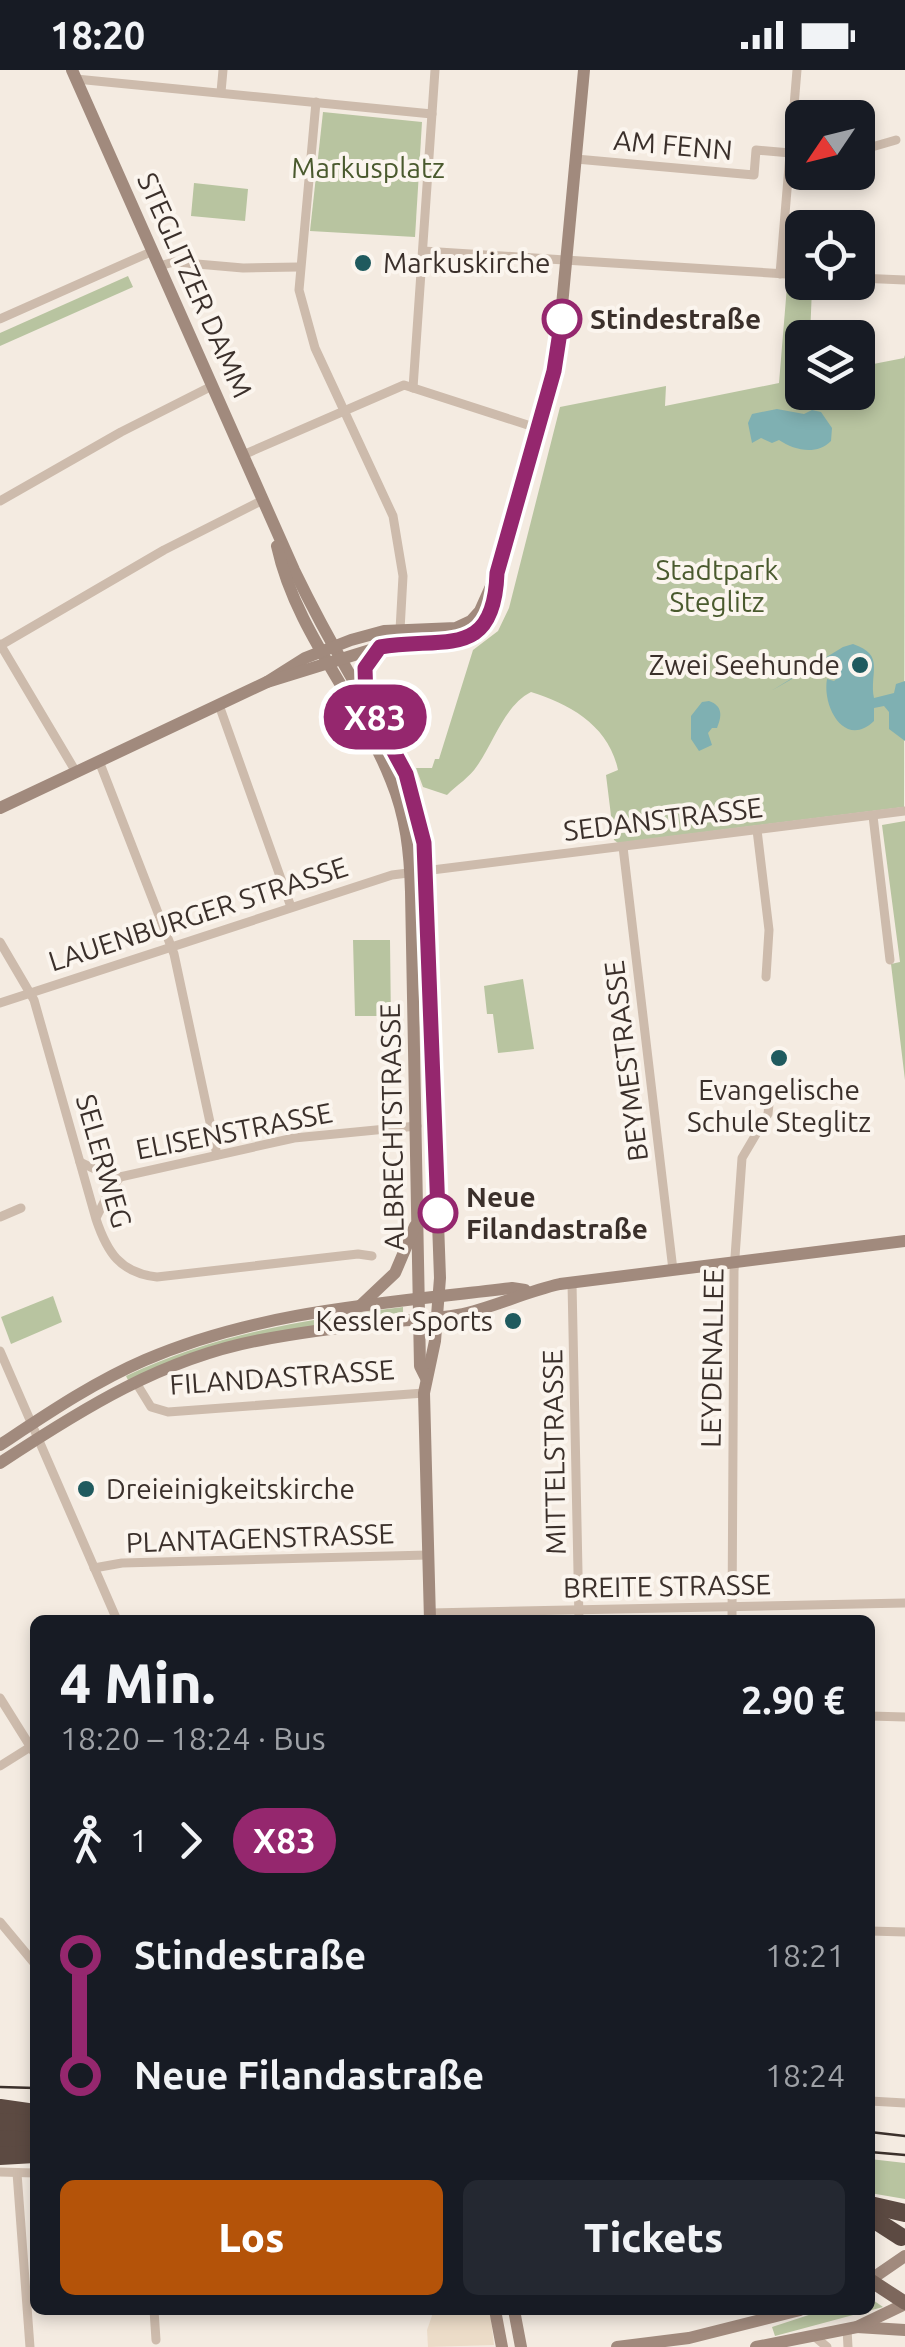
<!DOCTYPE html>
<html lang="de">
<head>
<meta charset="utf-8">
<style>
	body { margin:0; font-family:Ubuntu,sans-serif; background:#242831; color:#f1f3f6; height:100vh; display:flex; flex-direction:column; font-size:38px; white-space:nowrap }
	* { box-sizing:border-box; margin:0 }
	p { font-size:32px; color:#9ea1a6 }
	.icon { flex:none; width:55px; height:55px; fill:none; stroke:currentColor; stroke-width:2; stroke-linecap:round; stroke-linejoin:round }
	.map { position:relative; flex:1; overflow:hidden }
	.drawer { position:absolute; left:30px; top:1545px; width:845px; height:700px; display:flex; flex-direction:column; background:#171b24; border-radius:15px; box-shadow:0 5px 15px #0003 }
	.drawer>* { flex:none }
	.badge { padding:0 20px; border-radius:32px; font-size:35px; line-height:65px }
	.needle { width:65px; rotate:235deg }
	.buttons { position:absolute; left:785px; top:30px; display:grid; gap:20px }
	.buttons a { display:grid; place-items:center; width:90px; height:90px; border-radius:15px; background:#171b24; box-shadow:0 5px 15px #0003; font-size:50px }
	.map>.badge { position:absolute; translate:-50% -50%; box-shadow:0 0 0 5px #fff }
	.legs { display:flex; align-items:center; gap:15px; height:110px; padding:0 30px; font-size:32px }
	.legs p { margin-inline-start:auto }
	.head { display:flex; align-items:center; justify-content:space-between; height:170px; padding:0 30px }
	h1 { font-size:55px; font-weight:800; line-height:75px }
	.cta { display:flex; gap:20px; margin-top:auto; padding:20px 30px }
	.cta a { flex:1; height:115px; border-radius:15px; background:#b45309; color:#fff; font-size:40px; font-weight:800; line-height:115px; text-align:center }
	.cta a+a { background:#242831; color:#f1f3f6 }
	ul { padding:0 30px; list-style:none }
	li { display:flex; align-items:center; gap:35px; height:120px; font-size:38px }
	li i { display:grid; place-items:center; width:15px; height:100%; margin:0 12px; background:currentColor }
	li i::after { content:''; width:25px; height:25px; margin:-12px; border:8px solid; border-radius:50%; background:#171b24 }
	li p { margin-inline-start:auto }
	li:first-child i { background:linear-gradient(#0000 50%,currentColor 0) }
	li:last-child i { background:linear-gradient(currentColor 50%,#0000 0) }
	.status { display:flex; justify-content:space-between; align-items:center; height:70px; padding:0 50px; background:#171b24; direction:ltr }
	.status svg { height:28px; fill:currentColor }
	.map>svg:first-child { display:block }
	.green { fill:#b8c4a0 }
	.plaza { fill:#ecdcc8 }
	.water { fill:#7fb0b2 }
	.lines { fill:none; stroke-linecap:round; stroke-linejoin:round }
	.street { stroke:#cdbbac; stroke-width:9 }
	.secondary { stroke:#a18a7d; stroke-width:12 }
	.primary { stroke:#7d675c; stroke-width:14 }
	.highway { stroke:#5c4a42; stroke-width:18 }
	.tram { stroke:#3b302b; stroke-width:2.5 }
	.line-1-casing { stroke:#fff; stroke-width:22 }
	.line-1 { stroke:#95276e; stroke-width:15 }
	.poi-dot { fill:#1f5a5e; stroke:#fbf5ee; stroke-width:4 }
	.stop-1-dot { fill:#fff; stroke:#95276e; stroke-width:5 }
	.labels { text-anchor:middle; stroke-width:8; stroke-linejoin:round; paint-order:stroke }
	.street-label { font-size:28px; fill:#3b302b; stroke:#fbf5ee }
	.park-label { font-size:28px; fill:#4a5a2e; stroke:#fbf5ee }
	.poi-label { font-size:28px; fill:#3b302b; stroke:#fbf5ee; text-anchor:start }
	.stop-label { font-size:28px; font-weight:bold; fill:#3b302b; stroke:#fbf5ee; text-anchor:start }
</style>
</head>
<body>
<div class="status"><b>18:20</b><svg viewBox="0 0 49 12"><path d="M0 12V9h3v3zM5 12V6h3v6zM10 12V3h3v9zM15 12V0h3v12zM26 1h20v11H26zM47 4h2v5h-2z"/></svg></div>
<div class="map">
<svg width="905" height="2277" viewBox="0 0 905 2277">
	<rect width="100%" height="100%" fill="#f4ebe1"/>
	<!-- green -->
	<g class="green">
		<polygon points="323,42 422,52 415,167 310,161"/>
		<polygon points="194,113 248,119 245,151 191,146"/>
		<polygon points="128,206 133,217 0,276 0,263"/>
		<path d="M787,216L812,218L810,267L802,268V322H858V297L904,288L905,285L904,737L618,773L614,770L606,705L618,700C609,656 570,634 531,622C504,636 494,672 477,696C470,707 457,715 447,725L423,717L416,698H432L435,689H439L473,580L498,561L509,538L560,337L666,316L665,336L779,313Z"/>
		<polygon points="905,751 905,1010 891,894 900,892 882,755"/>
		<polygon points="353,870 390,870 391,956 383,956 382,946 355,946"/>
		<polygon points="523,909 534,979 498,983 493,944 487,944 484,916"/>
		<polygon points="53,1226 62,1252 11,1274 1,1247"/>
		<path d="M403,1237V1242L335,1253L128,1310L126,1306C218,1263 303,1250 403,1237Z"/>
		<polygon points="870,2089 905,2093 905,2129 870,2123"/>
		<polygon points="870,2228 883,2237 775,2266 772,2257 824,2240 870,2240"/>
	</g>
	<!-- plaza -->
	<polygon class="plaza" points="434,2240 490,2240 494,2275 428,2277 427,2260"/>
	<!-- water -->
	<g class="water">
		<path d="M777,339L804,344L812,340L821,342L832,358L831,371C816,386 794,380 779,370L772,373L761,368L752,373L748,353L752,344Z"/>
		<path d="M853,574C886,585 869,603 874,628L894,623L896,614L905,611V671L889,659V642L884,636L874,638V651C845,679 822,637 827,609L834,611L840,606L839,595C813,594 793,609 771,621L843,577Z"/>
		<path d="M709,631C723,636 722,646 717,658H712L708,663L712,675L699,681L691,669V646L702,632Z"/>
	</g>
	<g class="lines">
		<!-- street -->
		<g class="street">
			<polyline points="76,9 432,44"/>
			<polyline points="221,22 223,0"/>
			<polyline points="316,32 299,220 315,278 393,446 403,506 400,560"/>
			<polyline points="858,81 896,70"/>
			<polyline points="576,89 754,105 756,80 802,84"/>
			<polyline points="423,181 802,205"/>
			<polyline points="159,196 174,192 243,198 298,197"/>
			<polyline points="780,204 797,0"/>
			<polyline points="858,208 905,210"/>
			<polyline points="0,249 153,181"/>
			<polyline points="413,318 435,0"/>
			<polyline points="243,385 404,315 537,358"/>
			<polyline points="0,431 121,362 212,316"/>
			<polyline points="0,574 76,702"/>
			<polyline points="1,575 164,480 263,430"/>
			<polyline points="219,635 291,837"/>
			<polyline points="99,691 174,884 217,1085"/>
			<polyline points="873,746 890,890"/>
			<polyline points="757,760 769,860 766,907"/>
			<polyline points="623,777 673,1200"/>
			<path d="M0,872L34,930L96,1149C107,1182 120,1203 157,1207L358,1184L372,1186"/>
			<polyline points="0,933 392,805 905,741"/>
			<polyline points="80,1092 107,1105 120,1107 294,1068 417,1056"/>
			<polyline points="97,1146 109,1122 120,1107"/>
			<polyline points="0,1147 21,1138"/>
			<polyline points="572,1213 579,1550"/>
			<polyline points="0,1281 117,1550"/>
			<polyline points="135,1311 151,1337 168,1342 424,1323"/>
			<polyline points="94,1498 122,1493 428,1485"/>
			<polyline points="430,1543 905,1533"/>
			<polyline points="732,1550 734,1201 742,1088 768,1044 769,1034"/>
			<polyline points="0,1628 35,1684"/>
			<polyline points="870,1646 905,1647"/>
			<polyline points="0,1696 35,1674"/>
			<polyline points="0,1852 35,1894"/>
			<polyline points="870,1861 905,1862"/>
			<polyline points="870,2031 905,2033"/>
			<polyline points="0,2102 35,2103"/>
			<polyline points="17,2103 30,2277"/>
			<polyline points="154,2240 156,2270"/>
			<polyline points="847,2259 848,2277"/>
			<polyline points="814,2266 827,2277"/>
		</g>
		<!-- secondary -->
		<g class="secondary">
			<path d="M72,0L294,500C311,535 329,569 349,603C383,662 420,717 425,788L440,1208L435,1271L424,1323L430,1550"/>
			<path d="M277,476C296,563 359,629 391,710C406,746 410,783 411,822L420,1296L426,1308"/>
			<polyline points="267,612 305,588 351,570 384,561 456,558 471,551 480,541 497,503 557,289 584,0"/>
			<polyline points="366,627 365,598 380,578"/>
			<polyline points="0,738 267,612 380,577 468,568 491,547 497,510"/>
			<polyline points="360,1236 395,1203 415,1156"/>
			<path d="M0,1375C47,1344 94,1312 145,1290C261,1240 388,1233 512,1218L525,1220"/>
			<path d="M0,1393C82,1339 163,1288 261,1270C306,1261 351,1256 397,1251C417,1249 438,1249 458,1245C493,1238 524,1222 560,1214L905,1171"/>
			<polyline points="870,2210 905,2186"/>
			<polyline points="495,2240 502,2277"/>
			<polyline points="514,2240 521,2277"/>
			<polyline points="857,2257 905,2260"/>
			<polyline points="617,2277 689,2268 800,2240"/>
			<polyline points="756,2277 857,2257 905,2234"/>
		</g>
		<!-- primary -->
		<polyline class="primary" points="870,2210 905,2233"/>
		<!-- highway -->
		<g class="highway">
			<polyline points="0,2038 35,2043"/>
			<polyline points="0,2052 35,2054"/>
			<polyline points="0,2069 35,2071"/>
			<polyline points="0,2086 35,2084"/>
			<polyline points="870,2135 905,2143"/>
			<polyline points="870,2147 901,2167"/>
		</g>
		<!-- tram -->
		<g class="tram">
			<polyline points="0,2017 35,2018"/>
			<polyline points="870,2062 905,2066"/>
			<polyline points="870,2082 905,2085"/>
		</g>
	</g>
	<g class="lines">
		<!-- line-1 casing -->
		<g class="line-1-casing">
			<path id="line-1" d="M438,1143L424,773L406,704L366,630L365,598L380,577C444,566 494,591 497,503L554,301L562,249"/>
		</g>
		<!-- line-1 -->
		<use href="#line-1" class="line-1"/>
	</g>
	<!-- markers -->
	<g class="poi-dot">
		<circle cx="363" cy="193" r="10"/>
		<circle cx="860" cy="595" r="10"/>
		<circle cx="779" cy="988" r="10"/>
		<circle cx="513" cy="1251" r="10"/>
		<circle cx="86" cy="1419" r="10"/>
	</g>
	<g class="stop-1-dot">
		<circle cx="562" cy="249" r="18"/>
		<circle cx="438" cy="1143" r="18"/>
	</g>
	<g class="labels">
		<!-- street labels -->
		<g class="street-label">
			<text transform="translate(673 75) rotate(5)" y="10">AM FENN</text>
			<text transform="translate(195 215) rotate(66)" y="10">STEGLITZER DAMM</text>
			<text transform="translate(663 749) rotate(-7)" y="10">SEDANSTRASSE</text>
			<text transform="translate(198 844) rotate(-18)" y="10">LAUENBURGER STRASSE</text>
			<text transform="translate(626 991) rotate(-97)" y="10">BEYMESTRASSE</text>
			<text transform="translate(392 1057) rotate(-91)" y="10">ALBRECHTSTRASSE</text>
			<text transform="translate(234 1061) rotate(-11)" y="10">ELISENSTRASSE</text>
			<text transform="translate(104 1091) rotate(74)" y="10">SELERWEG</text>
			<text transform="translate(712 1288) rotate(-89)" y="10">LEYDENALLEE</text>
			<text transform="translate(282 1307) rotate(-4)" y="10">FILANDASTRASSE</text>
			<text transform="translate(554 1382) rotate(-91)" y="10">MITTELSTRASSE</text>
			<text transform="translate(260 1468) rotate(-2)" y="10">PLANTAGENSTRASSE</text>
			<text transform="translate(667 1516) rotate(-1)" y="10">BREITE STRASSE</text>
		</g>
		<!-- park labels -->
		<g class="park-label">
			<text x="368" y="108">Markusplatz</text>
			<text x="717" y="510">Stadtpark<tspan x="717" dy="32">Steglitz</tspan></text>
		</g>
		<!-- poi labels -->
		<g class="poi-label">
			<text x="383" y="203">Markuskirche</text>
			<text x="840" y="605" text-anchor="end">Zwei Seehunde</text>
			<text x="779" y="1030" text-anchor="middle">Evangelische<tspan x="779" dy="32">Schule Steglitz</tspan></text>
			<text x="493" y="1261" text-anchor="end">Kessler Sports</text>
			<text x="106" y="1429">Dreieinigkeitskirche</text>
		</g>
		<!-- stop labels -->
		<g class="stop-label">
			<text x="590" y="259">Stindestraße</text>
			<text x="466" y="1137">Neue<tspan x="466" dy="32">Filandastraße</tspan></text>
		</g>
	</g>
</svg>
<div class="buttons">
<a><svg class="needle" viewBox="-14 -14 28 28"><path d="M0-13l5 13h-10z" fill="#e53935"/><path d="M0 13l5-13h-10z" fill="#9ea1a6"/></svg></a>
<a><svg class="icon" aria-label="locate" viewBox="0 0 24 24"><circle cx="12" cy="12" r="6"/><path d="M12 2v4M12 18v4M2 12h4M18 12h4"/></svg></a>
<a><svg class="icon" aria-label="layers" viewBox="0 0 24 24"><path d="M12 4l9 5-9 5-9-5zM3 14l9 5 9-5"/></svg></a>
</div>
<b class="badge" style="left:375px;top:647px;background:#95276e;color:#fff">X83</b>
<section class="drawer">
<div class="head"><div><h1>4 Min.</h1><p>18:20 – 18:24 · Bus</p></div><b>2.90 €</b></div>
<div class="legs"><svg class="icon" aria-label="walk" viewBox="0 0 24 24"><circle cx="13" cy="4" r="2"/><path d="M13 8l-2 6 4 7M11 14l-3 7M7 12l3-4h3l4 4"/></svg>1<svg class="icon" aria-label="forward" viewBox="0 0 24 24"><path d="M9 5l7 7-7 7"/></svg><b class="badge" style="background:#95276e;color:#fff">X83</b></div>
<ul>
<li><i style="color:#95276e"></i><b>Stindestraße</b><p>18:21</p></li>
<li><i style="color:#95276e"></i><b>Neue Filandastraße</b><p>18:24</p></li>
</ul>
<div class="cta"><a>Los</a><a>Tickets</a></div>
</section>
</div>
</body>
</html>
